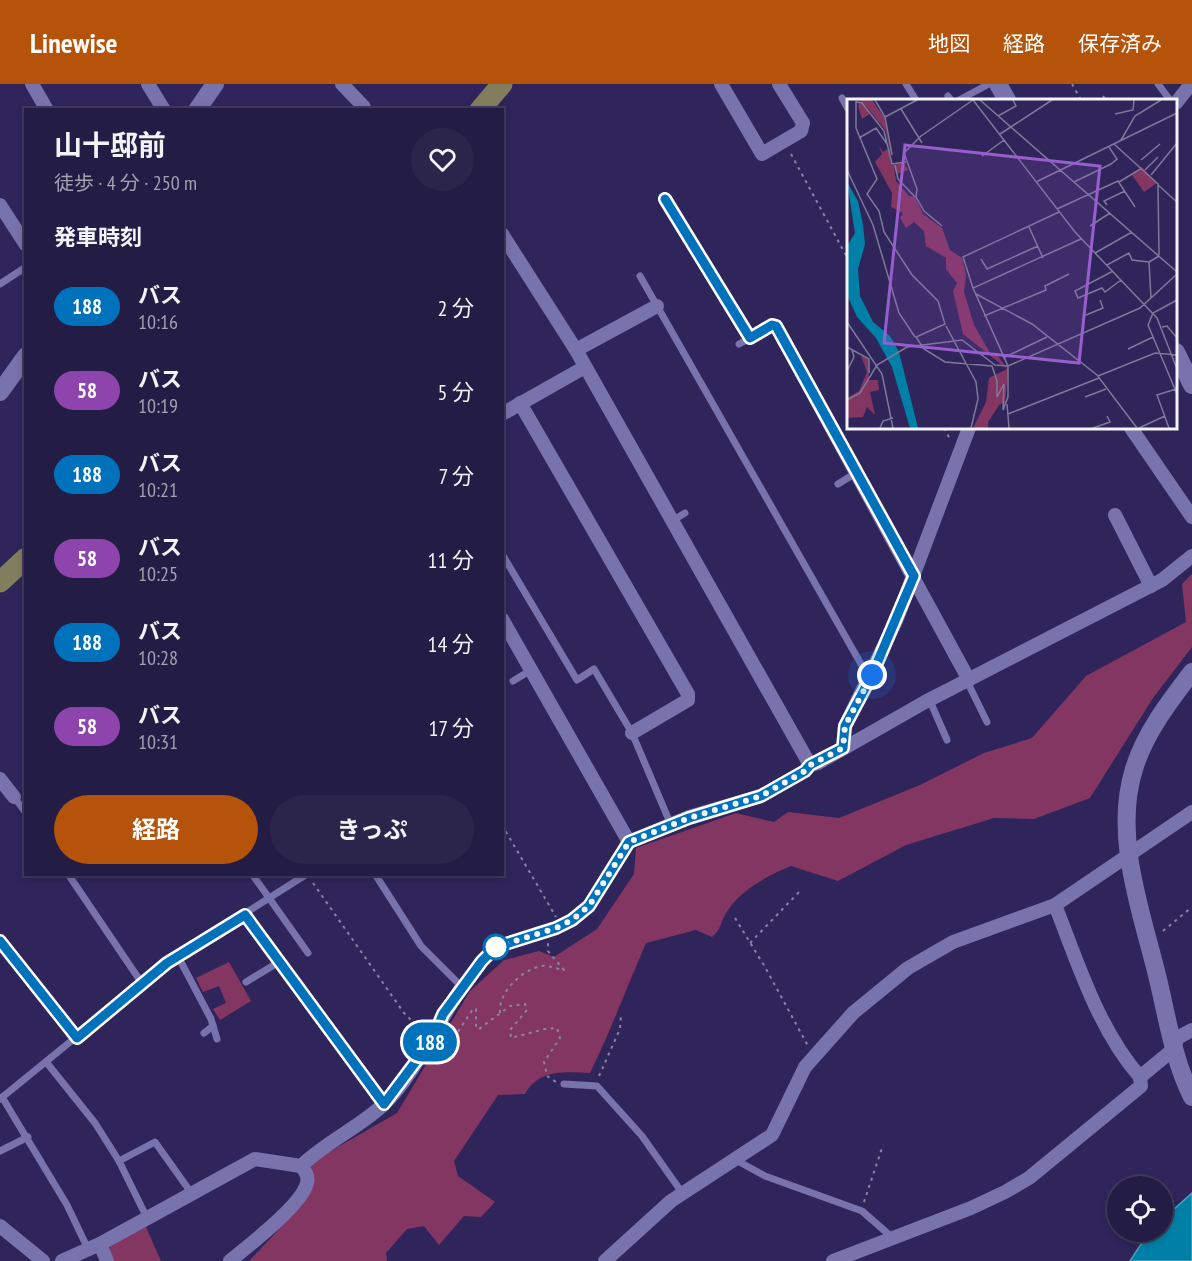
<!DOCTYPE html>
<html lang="ja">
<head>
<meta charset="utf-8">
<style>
	body { margin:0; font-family:"PT Sans Narrow","Noto Sans JP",sans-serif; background:#2b254b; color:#f1f3f6; height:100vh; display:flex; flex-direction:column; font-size:22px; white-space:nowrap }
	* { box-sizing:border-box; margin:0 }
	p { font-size:20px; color:#a3a1b2 }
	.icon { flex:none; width:33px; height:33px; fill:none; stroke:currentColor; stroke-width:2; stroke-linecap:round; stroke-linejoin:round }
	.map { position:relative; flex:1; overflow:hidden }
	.sheet { position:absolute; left:24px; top:24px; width:480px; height:768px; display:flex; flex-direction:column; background:#231c44; border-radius:0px; box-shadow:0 3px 9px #0003,0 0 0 2px #403a5d }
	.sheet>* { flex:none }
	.badge { padding:0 12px; border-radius:20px; font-size:21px; line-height:39px }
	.fabs { position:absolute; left:1107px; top:1092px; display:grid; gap:12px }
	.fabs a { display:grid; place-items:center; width:66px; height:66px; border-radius:50%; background:#231c44; box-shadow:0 3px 9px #0003,0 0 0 2px #403a5d; font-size:30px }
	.you { position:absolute; width:30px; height:30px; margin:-15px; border:4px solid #fff; border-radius:50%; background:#1a73e8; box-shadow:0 0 0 9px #1a73e833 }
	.map>.badge { position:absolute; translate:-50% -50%; box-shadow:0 0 0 3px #fff }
	h2 { padding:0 30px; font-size:22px; line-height:54px }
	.round { display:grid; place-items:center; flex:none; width:63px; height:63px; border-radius:32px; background:#2b254b }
	.headline { display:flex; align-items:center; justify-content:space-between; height:102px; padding:0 30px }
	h1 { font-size:28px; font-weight:700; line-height:45px }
	.action { display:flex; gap:12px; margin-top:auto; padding:12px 30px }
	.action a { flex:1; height:69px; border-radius:36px; background:#b45309; color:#fff; font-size:24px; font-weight:700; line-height:69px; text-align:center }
	.action a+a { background:#2b254b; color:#f1f3f6 }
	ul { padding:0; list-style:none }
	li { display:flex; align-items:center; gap:18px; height:84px; padding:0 30px }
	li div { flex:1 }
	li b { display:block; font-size:22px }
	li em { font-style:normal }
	li .badge { min-width:66px; font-weight:700; text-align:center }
	header { display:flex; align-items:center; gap:36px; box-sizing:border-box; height:84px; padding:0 30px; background:#b45309; color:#fff }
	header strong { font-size:28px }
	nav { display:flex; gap:33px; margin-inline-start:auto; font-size:21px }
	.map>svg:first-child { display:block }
	.green { fill:#843662 }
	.water { fill:#0080a7; stroke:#49a3c0; stroke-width:1.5 }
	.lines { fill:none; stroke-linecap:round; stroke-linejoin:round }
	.path { stroke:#8983a3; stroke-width:2; stroke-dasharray:3 4.5; stroke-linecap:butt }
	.lane { stroke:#7872ad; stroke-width:7 }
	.street { stroke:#7872ad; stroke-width:14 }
	.secondary { stroke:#7872ad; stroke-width:18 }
	.primary { stroke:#827e5d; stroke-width:21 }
	.line-casing { stroke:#fff; stroke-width:14 }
	.line { stroke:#0072bc; stroke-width:9 }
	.walk { stroke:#f4f4fb; stroke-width:6; stroke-dasharray:0 10.8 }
	.stop-dot { fill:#fff; stroke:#0072bc; stroke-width:3 }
	.inset-road { fill:none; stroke:#7e789a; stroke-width:1.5 }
	.view { fill:#995ece; fill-opacity:0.15; stroke:#995ece; stroke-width:3 }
	.inset-edge { fill:none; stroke:#f4f4fb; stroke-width:3 }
</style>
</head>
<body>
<header>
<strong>Linewise</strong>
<nav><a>地図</a><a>経路</a><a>保存済み</a></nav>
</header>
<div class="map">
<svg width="1192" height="1177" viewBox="0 0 1192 1177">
	<rect width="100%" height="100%" fill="#2f255a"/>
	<!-- green -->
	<g class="green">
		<path d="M1192,490V563L1153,614L1090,714L1034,735L994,734L906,761L838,797L791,782C768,791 739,807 726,829C720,839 721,846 712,853L696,846L646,859C627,903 611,946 590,989C564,988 539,985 525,1010L498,1011L454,1077L458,1092L495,1118L481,1133L464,1132L439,1161L424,1142L407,1145L386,1169L387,1177H249L303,1120V1083L397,1029L470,907L504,876L539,867L554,873L597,845L634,790L636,764L736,729L774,738L788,728L839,734L920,701L984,669L1032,654L1086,592L1186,538L1182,500Z"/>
		<polygon points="229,878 251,917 220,936 213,925 226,919 219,902 203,908 196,894"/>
		<polygon points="146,1143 161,1177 113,1177 109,1169 110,1161"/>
	</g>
	<!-- water -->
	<polygon class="water" points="1192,1109 1192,1177 1130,1177 1149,1148 1162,1148 1163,1135"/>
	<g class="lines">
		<!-- path -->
		<g class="path">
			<polyline points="1072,0 1081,16"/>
			<polyline points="1103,12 1106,16"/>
			<polyline points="791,70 848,175"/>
			<polyline points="944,344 950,355"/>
			<polyline points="502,741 556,833"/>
			<polyline points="313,799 404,929 421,946"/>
			<polyline points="735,834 765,883 808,962"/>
			<polyline points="1163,847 1192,823"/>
			<polyline points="750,859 800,807"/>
			<path d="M500,929C498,908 522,886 541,882C549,881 556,885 564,886L548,867V858"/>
			<polyline points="438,969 448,963 473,925 476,925 476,944 479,945 510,922 525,920 527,926 510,946 511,954 545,945 557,944 560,954 544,978 547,992 556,998"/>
			<polyline points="599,992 620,945 621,930"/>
			<polyline points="864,1118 883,1061"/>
		</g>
		<!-- lane -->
		<g class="lane">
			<polyline points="906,0 916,16"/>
			<polyline points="1158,0 1170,16"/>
			<polyline points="948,12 951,16"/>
			<polyline points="842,14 848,25"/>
			<polyline points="959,16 989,0"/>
			<polyline points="640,192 861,580 870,590"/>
			<polyline points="0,200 26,183"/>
			<polyline points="739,260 750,254"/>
			<polyline points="838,400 856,389"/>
			<polyline points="672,437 685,429"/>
			<polyline points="502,470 577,596 594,585 632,649 671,741"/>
			<polyline points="513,597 531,586"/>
			<polyline points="967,597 987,638"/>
			<polyline points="930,617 947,656"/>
			<polyline points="14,713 26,729"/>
			<polyline points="68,790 141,898"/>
			<polyline points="252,790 308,869"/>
			<polyline points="375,790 421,862 462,903 497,863 556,844 589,822 629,758"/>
			<polyline points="245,831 384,1020"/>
			<polyline points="0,857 77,954"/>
			<polyline points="176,873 182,880 211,935 217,955"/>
			<polyline points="246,898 279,878"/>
			<polyline points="204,949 213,942"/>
			<polyline points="47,979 95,1039 119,1077 147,1134"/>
			<polyline points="564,1000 597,1002 642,1052 683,1110"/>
			<polyline points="2,1013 67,1121 88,1165"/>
			<polyline points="0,1015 167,879 307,790"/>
			<polyline points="0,1067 28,1053"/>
			<polyline points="734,1075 765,1092 862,1127 894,1155"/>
			<polyline points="119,1077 155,1058 192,1110"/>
		</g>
		<!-- street -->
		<g class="street">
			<polyline points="32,0 47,26"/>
			<polyline points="148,0 164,26"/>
			<polyline points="342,0 364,23"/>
			<polyline points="721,0 762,70 801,47 803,39 779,0"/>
			<polyline points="1176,19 1191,0"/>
			<polyline points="665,115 750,254 773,241 776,242 969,596"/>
			<polyline points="0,121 26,161"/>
			<polyline points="502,150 576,266 810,681 818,679 925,618 1162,496 1192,472"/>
			<polyline points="576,266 657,222"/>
			<polyline points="520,319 688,610 688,616 632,649"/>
			<polyline points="502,330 585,283"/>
			<polyline points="1131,344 1192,433"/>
			<polyline points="1115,431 1151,502"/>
			<polyline points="502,535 629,758 689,733 761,712 805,687 810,681"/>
			<polyline points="843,664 845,642 896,537 969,344"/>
			<polyline points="0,695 14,713"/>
			<polyline points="1055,821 1192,728"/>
			<polyline points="0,1142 43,1177"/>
			<polyline points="100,1160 107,1177"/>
			<path d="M62,1177L100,1160L255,1075L301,1082C326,1058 358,1044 383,1021C415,991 437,939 462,903"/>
			<path d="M230,1177C248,1162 302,1121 307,1099C309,1092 305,1087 301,1082"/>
			<path d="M605,1177L671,1117L772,1051L805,983L853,929L908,884L953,858L1055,821C1078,879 1098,945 1140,993L1175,964L1177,954L1192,946"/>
			<polyline points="833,1177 971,1124 1005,1108 1029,1094 1141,1002 1140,993"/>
		</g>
		<!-- secondary -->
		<g class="secondary">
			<polyline points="998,0 1007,16"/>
			<polyline points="197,26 215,0"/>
			<polyline points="1176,268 1192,301"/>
			<polyline points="0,308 26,272"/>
			<path d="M1192,588C1169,618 1145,649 1134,685C1113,752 1141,826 1157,891C1167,932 1173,975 1192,1013"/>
		</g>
		<!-- primary -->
		<g class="primary">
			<polyline points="480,26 502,0"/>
			<polyline points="0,498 26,474"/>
		</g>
	</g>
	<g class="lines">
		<!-- line casing -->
		<g class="line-casing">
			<polyline id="line" points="0,857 77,954 167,879 245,831 384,1020 432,956 443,930 482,877 496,863 556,844 572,836 589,822 629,758 689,734 761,712 805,687 810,681 843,664 845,642 872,591 914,492 776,242 772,241 750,254 665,115"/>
		</g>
		<!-- line -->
		<use href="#line" class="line"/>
		<!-- walk -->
		<polyline class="walk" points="496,863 556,844 572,836 589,822 629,758 689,734 761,712 805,687 810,681 843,664 845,642 872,591"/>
	</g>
	<!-- markers -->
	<circle class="stop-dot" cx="496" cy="863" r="12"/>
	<!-- overview -->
	<g transform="translate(847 15)">
		<rect width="330" height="330" fill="#2f255a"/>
		<path d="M5,1H25L32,11L38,19L45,66L57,64L61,71L50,75L47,69L49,82L62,97L68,98L76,115L95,129L103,151L115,159L119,176L117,193L127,226L143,254H149L161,271L158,304L153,305L141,323V329H126L139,303L142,279L160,270L116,235L106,192L110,184L99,170V159L79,147L77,132L67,123L59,129L53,119L56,114L44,108L45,94L28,63L35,55L32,47L36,53L42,49L39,32L19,7L23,15L15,20L11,7L14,2ZM296,69L310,84L297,93L285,76ZM14,257L21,260L22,281H31L32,291L23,293L28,316L20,308L16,318L0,319V299L12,292L20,273Z" fill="#843662"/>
		<path d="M0,83L11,102L16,126L18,145L11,170L13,197L26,223L43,237L52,253L71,329H63L45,268L29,239L10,218L0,196V147L8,134Z" fill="#0080a7"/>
		<path class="inset-road" d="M28,1L38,18L45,56M126,1L228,133L310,219L330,270M133,1L330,173M54,10L75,44M268,15L286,11L287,1M151,17L169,7L166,1M38,18L70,1M153,35L205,1M12,39L29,29L40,45M274,41L288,17L314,1M267,45L311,85L312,156M135,57L157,41M294,61L313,45M59,63L45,65L37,32L15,4L9,3V29L30,80L20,95L32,112L37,133L65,176L91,202L98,225L69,238L77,250L98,263L145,267L150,282V298L157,285L156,311L161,298M48,66L51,80L68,98M0,71L26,126L52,214L68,238M298,71L311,58M304,76L330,44M189,83L330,14M227,83L264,65L270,60L262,48M272,83L295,69M311,86L330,103M260,106L257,102L278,92M210,110L271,82L288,108M95,127L77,112L69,98L70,90L57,54L74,37L126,1M243,127L263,114M182,128L196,159M248,154L285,133M134,160L140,170L191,147M260,166L282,154L285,161L302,163M266,172L228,192L231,199L255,189L258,193L274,181M126,189L116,158L212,113M129,195L185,225L250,276L290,329M304,199L302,163L312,157M330,201L306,214L301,226L330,295M239,216L256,209L253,201M137,217L199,191L198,187L222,175M0,223L35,275L46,329M99,227L129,283L131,300L124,329M315,228L320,227L330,239M0,248L22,260V274M281,250L306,238M156,259L200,238M0,272L7,258L5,251M251,277L308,254L330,256M161,298V267L126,189L234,140M238,298L259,290M0,301L13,294L30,266L60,248L115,241L148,266L161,267L293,209L330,175M160,305L162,329M161,315L252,279M33,329L36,322L46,319M246,329L263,323L260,317M292,329L318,317M322,329L310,296L329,290"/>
		<path class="view" d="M58,46L253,67L232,264L37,244Z"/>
		<rect width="330" height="330" class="inset-edge"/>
	</g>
</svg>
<div class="fabs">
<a><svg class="icon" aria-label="locate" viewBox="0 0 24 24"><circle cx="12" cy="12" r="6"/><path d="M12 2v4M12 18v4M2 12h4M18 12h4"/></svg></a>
</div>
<div class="you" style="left:872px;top:591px"></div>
<b class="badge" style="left:430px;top:958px;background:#0072bc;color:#fff">188</b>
<section class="sheet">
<div class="headline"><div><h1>山十邸前</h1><p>徒歩 · 4 分 · 250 m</p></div><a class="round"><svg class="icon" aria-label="heart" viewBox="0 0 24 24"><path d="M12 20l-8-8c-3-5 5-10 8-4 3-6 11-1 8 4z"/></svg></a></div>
<h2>発車時刻</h2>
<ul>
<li><span class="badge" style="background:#0072bc;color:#fff">188</span><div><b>バス</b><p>10:16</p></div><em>2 分</em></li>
<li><span class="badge" style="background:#8e44ad;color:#fff">58</span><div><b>バス</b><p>10:19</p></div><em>5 分</em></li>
<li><span class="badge" style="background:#0072bc;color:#fff">188</span><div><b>バス</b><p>10:21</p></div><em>7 分</em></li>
<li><span class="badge" style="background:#8e44ad;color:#fff">58</span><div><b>バス</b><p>10:25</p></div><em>11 分</em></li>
<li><span class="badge" style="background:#0072bc;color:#fff">188</span><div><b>バス</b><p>10:28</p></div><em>14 分</em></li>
<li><span class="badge" style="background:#8e44ad;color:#fff">58</span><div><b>バス</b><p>10:31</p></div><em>17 分</em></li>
</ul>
<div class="action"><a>経路</a><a>きっぷ</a></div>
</section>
</div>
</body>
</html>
